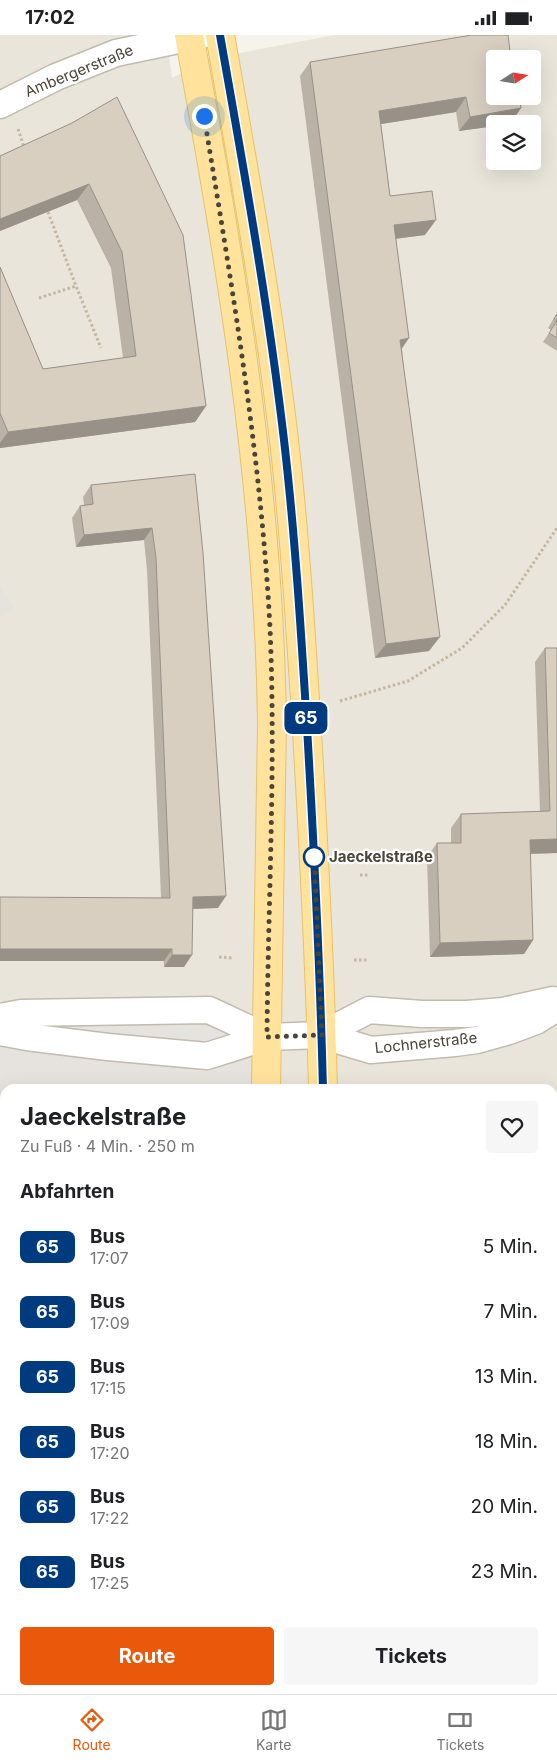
<!DOCTYPE html>
<html lang="de">
<head>
<meta charset="utf-8">
<style>
	body { margin:0; font-family:Inter,sans-serif; background:#f6f6f6; color:#202124; height:100vh; display:flex; flex-direction:column; font-size:19px; white-space:nowrap }
	* { box-sizing:border-box; margin:0 }
	p { font-size:16px; color:#757577 }
	.icon { flex:none; width:28px; height:28px; fill:none; stroke:currentColor; stroke-width:2; stroke-linecap:round; stroke-linejoin:round }
	.map { position:relative; flex:1; overflow:hidden }
	.side { position:absolute; left:0px; top:1049px; width:558px; height:611px; display:flex; flex-direction:column; background:#fff; border-radius:15px 15px 0 0; box-shadow:0 5px 20px #0002 }
	.side>* { flex:none }
	.badge { padding:0 10px; border-radius:8px; font-size:18px; line-height:32px }
	.needle { width:32px; rotate:78deg }
	.tools { position:absolute; left:486px; top:15px; display:grid; gap:10px }
	.tools a { display:grid; place-items:center; width:55px; height:55px; border-radius:5px; background:#fff; box-shadow:0 5px 20px #0002; font-size:25px }
	.you { position:absolute; width:25px; height:25px; margin:-12px; border:4px solid #fff; border-radius:50%; background:#1a73e8; box-shadow:0 0 0 8px #1a73e833 }
	.map>.badge { position:absolute; translate:-50% -50%; box-shadow:0 0 0 2px #fff }
	h2 { padding:0 20px; font-size:19px; line-height:45px }
	.round { display:grid; place-items:center; flex:none; width:52px; height:52px; border-radius:5px; background:#f6f6f6 }
	.summary { display:flex; align-items:center; justify-content:space-between; height:85px; padding:0 20px }
	h1 { font-size:24px; font-weight:700; line-height:38px }
	.cta { display:flex; gap:10px; margin-top:auto; padding:10px 20px }
	.cta a { flex:1; height:58px; border-radius:5px; background:#ea580c; color:#fff; font-size:20px; font-weight:700; line-height:58px; text-align:center }
	.cta a+a { background:#f6f6f6; color:#202124 }
	ul { padding:0; list-style:none }
	li { display:flex; align-items:center; gap:15px; height:65px; padding:0 20px }
	li div { flex:1 }
	li b { display:block; font-size:19px }
	li em { font-style:normal }
	li .badge { min-width:55px; font-weight:700; text-align:center }
	.status { display:flex; justify-content:space-between; align-items:center; height:35px; padding:0 25px; background:#fff; direction:ltr }
	.status svg { height:14px; fill:currentColor }
	.dock { display:flex; justify-content:space-around; align-items:center; height:70px; border-top:1px solid #e0e0e0; background:#fff; font-size:14px; color:#757577 }
	.dock a { display:grid; justify-items:center; gap:2px }
	.dock .active { color:#ea580c }
	.map>svg:first-child { display:block }
	.residential { fill:#eae5da; fill-rule:evenodd }
	.industrial { fill:#e6e2dd }
	.parking { fill:#e5e3e0 }
	.lines { fill:none; stroke-linecap:round; stroke-linejoin:round }
	.minor-casing { stroke:#c2bbae; stroke-width:29 }
	.primary-casing { stroke:#e6c16a; stroke-width:30 }
	.path { stroke:#c4b79f; stroke-width:3; stroke-dasharray:2.5 2.5; stroke-linecap:butt }
	.minor { stroke:#fff; stroke-width:26 }
	.primary { stroke:#ffe39c; stroke-width:28 }
	.wall { fill:#bab2a6 }
	.shaded-wall { fill:#979187 }
	.building { fill:#d8cfc1; stroke:#979187 }
	.line-casing { stroke:#fff; stroke-width:11 }
	.line { stroke:#003b80; stroke-width:8 }
	.walk { stroke:#4b4439; stroke-width:5; stroke-dasharray:0 9 }
	.stop-dot { fill:#fff; stroke:#003b80; stroke-width:2.5 }
	.labels { text-anchor:middle; stroke-width:4.5; stroke-linejoin:round; paint-order:stroke }
	.street-label { font-size:15px; fill:#4b4439; stroke:#fff }
	.stop-label { font-size:15px; font-weight:bold; fill:#4b4439; stroke:#fff; text-anchor:start }
</style>
</head>
<body>
<div class="status"><b>17:02</b><svg viewBox="0 0 49 12"><path d="M0 12V9h3v3zM5 12V6h3v6zM10 12V3h3v9zM15 12V0h3v12zM26 1h20v11H26zM47 4h2v5h-2z"/></svg></div>
<div class="map">
<svg width="557" height="1659" viewBox="0 0 557 1659">
	<rect width="100%" height="100%" fill="#f6f3ec"/>
	<!-- residential -->
	<path class="residential" d="M0,0H166L172,43L209,24L334,0H557V1659H260V1655H552V1054H267L0,970V584L15,573L0,550ZM495,24H532V61H495ZM495,89H532V126H495Z"/>
	<!-- industrial -->
	<g class="industrial">
		<polygon points="0,550 15,573 0,584"/>
		<polygon points="0,970 268,988 267,1054 5,1054 5,1655 260,1655 260,1659 0,1659"/>
	</g>
	<!-- parking -->
	<polygon class="parking" points="553,1306 557,1306 557,1659 461,1659 460,1655 552,1655"/>
	<g class="lines">
		<!-- minor casing -->
		<g class="minor-casing">
			<g id="minor">
				<polyline points="0,70 56,42 116,18 202,0"/>
				<polyline points="0,982 21,978 209,975 267,1002"/>
				<polyline points="0,997 27,1002 108,1012 207,1021 267,1002 321,1000 371,1015 455,1008 477,1005 509,996 536,986 557,973"/>
				<polyline points="321,1000 369,975 422,979 467,979 503,976 553,965"/>
			</g>
		</g>
		<!-- primary casing -->
		<g class="primary-casing">
			<g id="primary">
				<path d="M189,0C231,227 269,457 272,688L266,1054"/>
				<path d="M220,0C244,135 268,269 284,405C295,502 301,600 307,697C314,816 320,935 323,1054"/>
				<polyline points="258,1659 258,1655"/>
				<polyline points="315,1659 315,1655"/>
			</g>
		</g>
		<!-- path -->
		<g class="path">
			<polyline points="18,94 24,112"/>
			<polyline points="48,177 76,251"/>
			<polyline points="39,263 76,251 101,313"/>
			<polyline points="340,666 408,646 462,613 505,570 557,493"/>
			<polyline points="360,840 369,840"/>
			<polyline points="219,922 233,923"/>
			<polyline points="354,925 367,925"/>
		</g>
		<!-- minor -->
		<use href="#minor" class="minor"/>
		<!-- primary -->
		<use href="#primary" class="primary"/>
	</g>
	<!-- wall -->
	<g class="wall">
		<polygon points="495,24 511,88 495,89 495,91 459,96 456,77 381,89 390,161 425,200 396,204 402,314 429,616 375,623 300,41 310,27"/>
		<polygon points="72,88 206,371 195,387 0,413 0,232 43,334 123,323 111,233 77,165 0,196 0,121"/>
		<polygon points="557,278 557,316 543,307 551,295 548,293"/>
		<polygon points="195,439 218,873 193,874 184,932 164,932 147,535 144,505 76,512 72,483 80,471 84,470 83,462 91,450"/>
		<polygon points="545,613 557,613 557,818 530,819 533,905 524,919 430,922 427,822 437,808 451,808 451,793 461,779 540,777 535,627"/>
	</g>
	<!-- shaded-wall -->
	<g class="shaded-wall">
		<polygon points="466,62 456,77 369,91 379,76"/>
		<polygon points="521,73 511,88 495,89 495,91 459,96 470,82"/>
		<polygon points="89,149 77,165 0,196 0,184"/>
		<polygon points="436,185 425,200 384,205 394,190"/>
		<polygon points="409,303 399,318 400,305"/>
		<polygon points="206,371 195,387 0,413 0,408 8,397"/>
		<polygon points="152,493 144,505 76,512 84,500"/>
		<polygon points="440,602 429,616 375,623 386,609"/>
		<polygon points="557,804 557,818 520,819 530,805"/>
		<polygon points="226,861 218,873 185,874 193,862"/>
		<polygon points="533,905 524,919 430,922 440,908"/>
		<polygon points="0,914 172,914 164,926 0,926"/>
		<polygon points="172,920 192,920 184,932 164,932"/>
		<rect x="552" y="1132" width="5" height="16"/>
	</g>
	<!-- building -->
	<g class="building">
		<polygon points="472,0 508,0 511,24 495,24 495,61 519,61 521,73 470,82 466,62 379,76 390,161 432,156 436,185 394,190 409,303 400,305 440,602 386,609 310,27"/>
		<polygon points="117,62 183,200 206,371 8,397 0,378 0,232 43,334 136,321 122,217 89,149 0,184 0,121 72,88"/>
		<polygon points="557,279 557,303 549,298 557,286 554,284"/>
		<polygon points="195,439 203,518 226,861 193,862 192,920 172,920 172,914 0,914 0,862 170,863 156,523 152,493 84,500 80,471 93,469 91,450"/>
		<polygon points="545,613 557,613 557,804 530,805 533,905 440,908 437,808 461,808 461,779 550,776"/>
		<polygon points="557,1066 557,1132 552,1132 552,1067"/>
	</g>
	<g class="lines">
		<!-- line casing -->
		<g class="line-casing">
			<path id="line" d="M220,0C244,135 268,269 284,405C295,500 301,596 307,692C314,812 320,933 323,1054"/>
		</g>
		<!-- line -->
		<use href="#line" class="line"/>
		<!-- walk -->
		<path class="walk" d="M204,81C232,251 261,421 270,593C276,729 268,866 267,1002L322,1000L314,817V822"/>
	</g>
	<!-- markers -->
	<circle class="stop-dot" cx="314" cy="822" r="10"/>
	<g class="labels">
		<!-- street labels -->
		<g class="street-label">
			<text transform="translate(79 36) rotate(-22)" y="5">Ambergerstraße</text>
			<text transform="translate(426 1008) rotate(-6)" y="5">Lochnerstraße</text>
		</g>
		<!-- stop labels -->
		<g class="stop-label">
			<text x="329" y="827">Jaeckelstraße</text>
		</g>
	</g>
</svg>
<div class="tools">
<a><svg class="needle" viewBox="-14 -14 28 28"><path d="M0-13l5 13h-10z" fill="#e53935"/><path d="M0 13l5-13h-10z" fill="#757577"/></svg></a>
<a><svg class="icon" aria-label="layers" viewBox="0 0 24 24"><path d="M12 4l9 5-9 5-9-5zM3 14l9 5 9-5"/></svg></a>
</div>
<div class="you" style="left:204px;top:81px"></div>
<b class="badge" style="left:306px;top:683px;background:#003b80;color:#fff">65</b>
<section class="side">
<div class="summary"><div><h1>Jaeckelstraße</h1><p>Zu Fuß · 4 Min. · 250 m</p></div><a class="round"><svg class="icon" aria-label="heart" viewBox="0 0 24 24"><path d="M12 20l-8-8c-3-5 5-10 8-4 3-6 11-1 8 4z"/></svg></a></div>
<h2>Abfahrten</h2>
<ul>
<li><span class="badge" style="background:#003b80;color:#fff">65</span><div><b>Bus</b><p>17:07</p></div><em>5 Min.</em></li>
<li><span class="badge" style="background:#003b80;color:#fff">65</span><div><b>Bus</b><p>17:09</p></div><em>7 Min.</em></li>
<li><span class="badge" style="background:#003b80;color:#fff">65</span><div><b>Bus</b><p>17:15</p></div><em>13 Min.</em></li>
<li><span class="badge" style="background:#003b80;color:#fff">65</span><div><b>Bus</b><p>17:20</p></div><em>18 Min.</em></li>
<li><span class="badge" style="background:#003b80;color:#fff">65</span><div><b>Bus</b><p>17:22</p></div><em>20 Min.</em></li>
<li><span class="badge" style="background:#003b80;color:#fff">65</span><div><b>Bus</b><p>17:25</p></div><em>23 Min.</em></li>
</ul>
<div class="cta"><a>Route</a><a>Tickets</a></div>
</section>
</div>
<nav class="dock">
<a class="active"><svg class="icon" aria-label="directions" viewBox="0 0 24 24"><path d="M12 3l9 9-9 9-9-9zM9 14v-3h6M13 9l2 2-2 2"/></svg>Route</a>
<a><svg class="icon" aria-label="map" viewBox="0 0 24 24"><path d="M3 6l6-2 6 2 6-2v14l-6 2-6-2-6 2zM9 4v14M15 6v14"/></svg>Karte</a>
<a><svg class="icon" aria-label="tickets" viewBox="0 0 24 24"><path d="M3 7h18v10H3zM15 7v10"/></svg>Tickets</a>
</nav>
</body>
</html>
